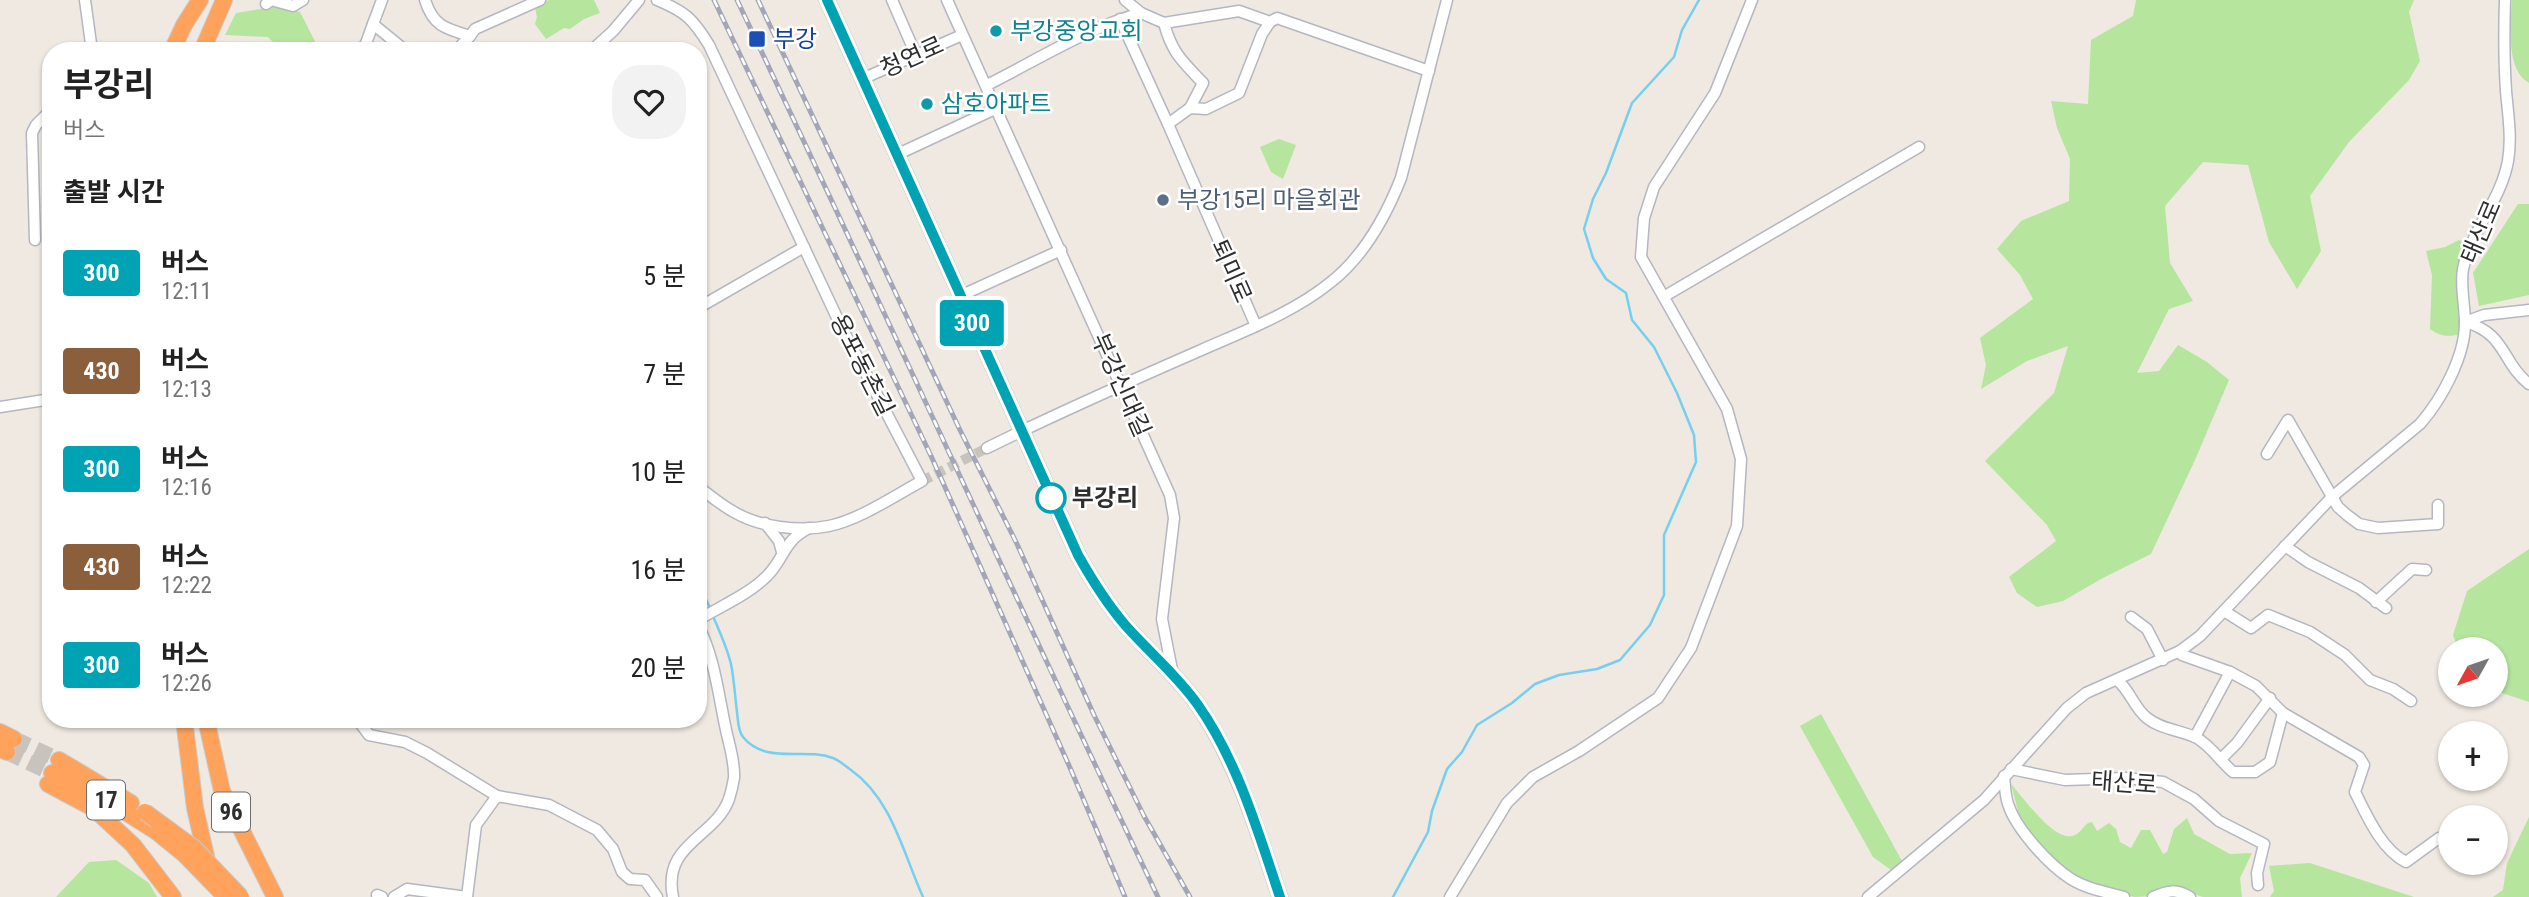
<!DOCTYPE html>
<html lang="ko">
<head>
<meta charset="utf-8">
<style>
	body { margin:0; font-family:"Roboto Condensed","Noto Sans KR",sans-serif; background:#f2f2f2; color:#222; height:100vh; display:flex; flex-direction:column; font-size:26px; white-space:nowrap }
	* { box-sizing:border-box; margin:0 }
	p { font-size:23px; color:#767676 }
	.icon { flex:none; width:38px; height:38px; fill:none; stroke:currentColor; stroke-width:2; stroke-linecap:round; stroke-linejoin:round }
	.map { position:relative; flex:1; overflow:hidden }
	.panel { position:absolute; left:42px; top:42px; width:665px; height:686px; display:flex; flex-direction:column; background:#fff; border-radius:28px; box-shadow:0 2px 5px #0004 }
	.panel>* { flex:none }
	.badge { padding:0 14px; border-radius:5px; font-size:24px; line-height:46px }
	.needle { width:46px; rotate:230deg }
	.controls { position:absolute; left:2438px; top:637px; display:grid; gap:14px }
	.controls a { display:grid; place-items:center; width:70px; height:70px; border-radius:50%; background:#fff; box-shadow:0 2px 5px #0004; font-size:35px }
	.map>.badge { position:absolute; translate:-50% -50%; box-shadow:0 0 0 4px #fff }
	h2 { padding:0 21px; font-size:26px; line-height:63px }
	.round { display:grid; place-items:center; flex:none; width:74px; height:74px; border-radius:28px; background:#f2f2f2 }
	.head { display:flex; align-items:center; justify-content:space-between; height:119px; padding:0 21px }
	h1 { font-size:33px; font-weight:700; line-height:52px }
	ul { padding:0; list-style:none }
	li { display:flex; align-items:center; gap:21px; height:98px; padding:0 21px }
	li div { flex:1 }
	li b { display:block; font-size:26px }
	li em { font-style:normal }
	li .badge { min-width:77px; font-weight:700; text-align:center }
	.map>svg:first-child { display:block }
	.green { fill:#b6e59e }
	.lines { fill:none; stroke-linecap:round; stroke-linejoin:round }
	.stream { stroke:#75cff0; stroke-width:2.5 }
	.minor-tunnel { stroke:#c8c4bd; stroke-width:10; stroke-dasharray:10 5; stroke-linecap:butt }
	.highway-tunnel { stroke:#c8c4bd; stroke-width:16; stroke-dasharray:16 8; stroke-linecap:butt }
	.minor-casing { stroke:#b4b7c1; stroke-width:13 }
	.major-casing { stroke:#c9c9c9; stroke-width:17 }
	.highway-casing { stroke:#c9c9c9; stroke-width:18 }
	.minor { stroke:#fff; stroke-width:10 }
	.major { stroke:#f2d163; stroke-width:14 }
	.highway { stroke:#ffa35c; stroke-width:16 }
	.rail-casing { stroke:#a3a6b8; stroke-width:5 }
	.rail { stroke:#fff; stroke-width:2.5; stroke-dasharray:8; stroke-linecap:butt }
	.highway-bridge-casing { stroke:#c9c9c9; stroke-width:18; stroke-linecap:butt }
	.highway-bridge { stroke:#ffa35c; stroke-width:16 }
	.line-casing { stroke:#fff; stroke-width:16 }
	.line { stroke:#00a3b4; stroke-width:10 }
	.culture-dot { fill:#0f9aa8; stroke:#fff; stroke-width:2.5 }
	.transit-dot { fill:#1a4fb4; stroke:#fff; stroke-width:2.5 }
	.service-dot { fill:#5c6f8a; stroke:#fff; stroke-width:2.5 }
	.stop-dot { fill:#fff; stroke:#00a3b4; stroke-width:3.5 }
	.labels { text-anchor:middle; stroke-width:5; stroke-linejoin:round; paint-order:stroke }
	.shield { fill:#fff; stroke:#6d6d6d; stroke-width:2 }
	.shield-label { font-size:23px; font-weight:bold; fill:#2e2e2e }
	.culture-label { font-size:24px; fill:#0d838f; stroke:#fff; text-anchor:start }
	.transit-label { font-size:24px; fill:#164399; stroke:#fff; text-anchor:start }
	.street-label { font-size:24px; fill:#2e2e2e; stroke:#fff }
	.service-label { font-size:24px; fill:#4e5e75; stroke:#fff; text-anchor:start }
	.stop-label { font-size:24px; font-weight:bold; fill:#2e2e2e; stroke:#fff; text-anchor:start }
</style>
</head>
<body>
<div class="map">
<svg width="2529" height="897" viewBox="0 0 2529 897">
	<rect width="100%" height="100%" fill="#efe9e1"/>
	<!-- green -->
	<g class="green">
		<polygon points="549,0 594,0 600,13 584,19 570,29 564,28 546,39 535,24 537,17 535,8 539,3"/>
		<polygon points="2136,0 2414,0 2409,12 2420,61 2409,80 2349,142 2310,196 2321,251 2297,289 2269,242 2248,165 2203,162 2165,206 2170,263 2193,301 2169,309 2137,373 2159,371 2178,345 2207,362 2229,380 2195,460 2151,554 2101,579 2063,601 2037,607 2017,593 2009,577 2056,541 2047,525 1985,461 2054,393 2068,346 2027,361 1981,389 1986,365 1980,338 2033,299 2020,275 1997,249 2021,221 2069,201 2070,159 2057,128 2051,101 2088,104 2091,40 2133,16"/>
		<path d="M2512,0H2529V83C2505,69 2511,24 2512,0Z"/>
		<polygon points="279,6 300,12 320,51 282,51 268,37 225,35 236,13"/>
		<polygon points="1279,139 1296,145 1283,179 1271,172 1260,147"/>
		<polygon points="2518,204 2529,204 2529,295 2479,306 2473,273"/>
		<path d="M2459,240L2468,244L2462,334C2449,337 2441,337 2430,329L2432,275L2426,251L2445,247Z"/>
		<polygon points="2529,549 2529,702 2496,691 2496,649 2458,649 2453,635 2467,591"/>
		<polygon points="1821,714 1902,861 1891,870 1873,857 1800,726"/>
		<path d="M2011,784C2023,797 2056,845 2075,835C2080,833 2084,826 2088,823L2092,822L2097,831L2109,823L2116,829L2120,842L2131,848L2141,830H2150L2163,854L2167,852L2174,829L2187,818L2194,834L2230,854L2252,853L2240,878L2242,897H2203L2194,894L2134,897L2076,878L2037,844L2021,823Z"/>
		<polygon points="2529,817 2529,897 2493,897 2503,890 2507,863"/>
		<polygon points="116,860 149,883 157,897 56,897 89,862"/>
		<polygon points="2310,863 2414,897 2270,897 2274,891 2269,866"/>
	</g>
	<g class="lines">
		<!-- stream -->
		<g class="stream">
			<polyline points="698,582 710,608"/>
			<path d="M712,614C719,630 727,647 731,664C734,679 735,696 737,712C738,720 738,731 743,737C766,765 803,747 833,758C839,760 845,766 851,770C892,799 903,853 923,897"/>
			<polyline points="1393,897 1428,832 1432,811 1447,769 1462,752 1477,725 1512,703 1535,684 1559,675 1597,669 1620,660 1650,625 1664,595 1664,535 1696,462 1694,435 1677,393 1654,347 1632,320 1626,293 1606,279 1593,258 1584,229 1593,199 1606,173 1632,103 1674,57 1682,30 1699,0"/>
		</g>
		<!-- minor-tunnel -->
		<polyline class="minor-tunnel" points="922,481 987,448"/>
		<!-- highway-tunnel -->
		<g class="highway-tunnel">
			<polyline points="14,739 59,760"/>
			<polyline points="7,752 52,773"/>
		</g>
		<!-- minor casing -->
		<g class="minor-casing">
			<g id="minor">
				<polyline points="85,0 92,51"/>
				<polyline points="382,0 373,24 406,51"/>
				<path d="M425,0C433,26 446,29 470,36L475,29L540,0"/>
				<path d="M657,0C686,12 693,19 709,45L840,324L922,481C894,496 859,520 829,526C800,532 759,527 734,512C721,505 710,495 698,487"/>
				<polyline points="892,0 916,55"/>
				<polyline points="947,0 1170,495 1174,518 1162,619 1173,675"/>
				<polyline points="266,4 271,0 293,6 303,0"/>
				<polyline points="1141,13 1164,23 1239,11 1270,22 1277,18 1429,71"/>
				<polyline points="1120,19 1168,124"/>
				<path d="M1164,23C1172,53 1182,61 1203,83L1190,108"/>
				<polyline points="354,51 365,46 373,24"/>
				<polyline points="456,51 470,36"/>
				<polyline points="591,51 613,31 639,0"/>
				<polyline points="862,79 962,35"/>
				<path d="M987,85C1037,60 1087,28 1141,13L1125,0"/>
				<polyline points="896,155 997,108"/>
				<polyline points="35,240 32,133 36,125 51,110"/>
				<polyline points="960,296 1061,250"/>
				<polyline points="1665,296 1919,147"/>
				<polyline points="698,308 804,247"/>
				<path d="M2529,310L2484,315L2465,322C2506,333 2502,363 2529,384"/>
				<polyline points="1256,326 1168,124 1190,108 1206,109 1239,93 1262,34 1270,22"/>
				<polyline points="0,407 51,399"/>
				<path d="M987,448C1057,413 1128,382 1199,351C1244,331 1293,313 1331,282C1364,256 1386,216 1401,178L1447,0"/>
				<polyline points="2267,454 2288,420 2338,507 2347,515 2359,524 2378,528 2438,524 2438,505"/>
				<polyline points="765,523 779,541 782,552"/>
				<polyline points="2285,546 2308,562 2359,588 2386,608"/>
				<polyline points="2376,602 2412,569 2426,570"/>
				<polyline points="2224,611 2251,628 2268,615 2310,632 2345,655 2370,680 2393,689 2411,701"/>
				<polyline points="2131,617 2147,629 2163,660"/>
				<path d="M698,620C721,606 748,595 767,576C785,558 783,541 809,528"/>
				<path d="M2180,651L2182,655L2230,672L2256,686L2283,713L2359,757L2364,765L2355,792C2367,816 2381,849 2406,862L2439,838"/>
				<path d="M2117,680C2130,690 2134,708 2147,718C2162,730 2181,730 2197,738C2212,747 2220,761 2233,772H2255L2270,762L2283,713"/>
				<polyline points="357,719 369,735 405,742 427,753 497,796 549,805 597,830 613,849 622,872 630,879 645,880 657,897"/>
				<polyline points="2195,737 2230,672"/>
				<polyline points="2221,759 2237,743 2270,698"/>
				<polyline points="2011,769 2065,780 2126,778 2163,782 2194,799 2219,821 2264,844 2257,873 2258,885"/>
				<path d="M2004,776C2005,785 2005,795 2008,804C2016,829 2049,865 2071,879C2087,889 2106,892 2124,897"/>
				<polyline points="377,895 382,897"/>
				<polyline points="394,897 407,889 467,897"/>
				<polyline points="467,897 476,825 497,796"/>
				<path d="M673,897C662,843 715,838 729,799C731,793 733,784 734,778C735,762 729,744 726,730C718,693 715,659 698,625"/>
				<polyline points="1450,897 1507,803 1533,777 1579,751 1658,698 1691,648 1737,526 1741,459 1727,409 1641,257 1644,218 1654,187 1715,93 1752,0"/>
				<path d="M1868,897L1984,800L2067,708L2086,693L2180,651L2200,636L2333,496L2420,424C2442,399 2465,356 2465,323C2465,306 2460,286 2463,269C2471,231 2501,200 2508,161C2512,138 2508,114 2506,91C2504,61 2504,30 2505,0"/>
				<path d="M2153,897C2169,890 2176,889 2190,897"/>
			</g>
		</g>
		<!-- major casing -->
		<g class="major-casing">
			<path id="major" d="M827,0L1078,555C1092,580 1107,604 1126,626C1149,652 1178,676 1198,705C1237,762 1258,832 1280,897"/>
		</g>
		<!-- highway casing -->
		<g class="highway-casing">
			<g id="highway">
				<polyline points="172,51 184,25 200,0"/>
				<polyline points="202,51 224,0"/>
				<polyline points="184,719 195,808 208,865"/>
				<polyline points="206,719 222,791 275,897"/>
				<polyline points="0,732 14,739"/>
				<polyline points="0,749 7,752"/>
				<polyline points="59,760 131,803"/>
				<polyline points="52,773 108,801 157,832"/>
				<polyline points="48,784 93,808 133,845 173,897"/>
			</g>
		</g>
		<!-- minor -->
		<use href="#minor" class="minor"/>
		<!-- major -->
		<use href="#major" class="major"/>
		<!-- highway -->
		<use href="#highway" class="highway"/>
		<!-- rail casing -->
		<g class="rail-casing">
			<g id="rail">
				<polyline points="714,0 932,458 1071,770 1125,897"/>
				<path d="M737,0C879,298 1015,599 1158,897"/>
				<polyline points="758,0 959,428 1017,544 1094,715 1144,816 1190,897"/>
			</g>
		</g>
		<!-- rail -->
		<use href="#rail" class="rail"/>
		<!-- highway-bridge casing -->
		<g class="highway-bridge-casing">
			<g id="highway-bridge">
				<polyline points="145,812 194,848 241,897"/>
				<polyline points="157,832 184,854 226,897"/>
			</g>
		</g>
		<!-- highway-bridge -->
		<use href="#highway-bridge" class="highway-bridge"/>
	</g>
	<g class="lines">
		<!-- line casing -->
		<g class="line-casing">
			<path id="line" d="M827,0L1078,555C1092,580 1107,604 1126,626C1149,652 1178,676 1198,705C1238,762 1258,832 1280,897"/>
		</g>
		<!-- line -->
		<use href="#line" class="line"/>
	</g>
	<!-- markers -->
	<g class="culture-dot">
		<circle cx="996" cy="31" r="7"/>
		<circle cx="927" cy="104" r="7"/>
	</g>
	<rect class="transit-dot" x="748" y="30" width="18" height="18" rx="3.5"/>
	<circle class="service-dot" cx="1163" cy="200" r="7"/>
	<circle class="stop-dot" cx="1051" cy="498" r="14"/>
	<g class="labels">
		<!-- shield labels -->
		<g class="shield">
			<rect x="87" y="780.5" width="38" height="39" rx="5"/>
			<rect x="212" y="792.5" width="38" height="39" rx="5"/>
		</g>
		<g class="shield-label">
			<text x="106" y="808">17</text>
			<text x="231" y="820">96</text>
		</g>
		<!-- culture labels -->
		<g class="culture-label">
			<text x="1010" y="39">부강중앙교회</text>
			<text x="941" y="112">삼호아파트</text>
		</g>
		<!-- transit labels -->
		<g class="transit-label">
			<text x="773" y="47">부강</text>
		</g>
		<!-- street labels -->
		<g class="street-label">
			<text transform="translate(912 57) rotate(-24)" y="8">청연로</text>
			<text transform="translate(2481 232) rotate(-67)" y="8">태산로</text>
			<text transform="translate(1231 271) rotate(66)" y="8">퇴미로</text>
			<text transform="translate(862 365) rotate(63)" y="8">용포동촌길</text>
			<text transform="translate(1121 385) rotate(66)" y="8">부강신대길</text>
			<text transform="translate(2124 783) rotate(4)" y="8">태산로</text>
		</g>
		<!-- service labels -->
		<g class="service-label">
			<text x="1177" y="208">부강15리 마을회관</text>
		</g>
		<!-- stop labels -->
		<g class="stop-label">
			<text x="1072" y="506">부강리</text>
		</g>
	</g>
</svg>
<div class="controls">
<a><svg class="needle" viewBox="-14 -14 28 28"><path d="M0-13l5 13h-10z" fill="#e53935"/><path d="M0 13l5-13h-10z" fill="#767676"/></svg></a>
<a>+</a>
<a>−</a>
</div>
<b class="badge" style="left:972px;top:323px;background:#00a3b4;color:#fff">300</b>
<section class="panel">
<div class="head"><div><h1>부강리</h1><p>버스</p></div><a class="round"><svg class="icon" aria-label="heart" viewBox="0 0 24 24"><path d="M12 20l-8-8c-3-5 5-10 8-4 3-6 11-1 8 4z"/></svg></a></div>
<h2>출발 시간</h2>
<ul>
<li><span class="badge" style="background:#00a3b4;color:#fff">300</span><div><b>버스</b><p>12:11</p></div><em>5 분</em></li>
<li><span class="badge" style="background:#8b5e3c;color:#fff">430</span><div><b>버스</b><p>12:13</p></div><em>7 분</em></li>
<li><span class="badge" style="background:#00a3b4;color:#fff">300</span><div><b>버스</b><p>12:16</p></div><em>10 분</em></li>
<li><span class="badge" style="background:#8b5e3c;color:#fff">430</span><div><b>버스</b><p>12:22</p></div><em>16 분</em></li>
<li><span class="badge" style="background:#00a3b4;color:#fff">300</span><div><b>버스</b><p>12:26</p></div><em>20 분</em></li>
</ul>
</section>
</div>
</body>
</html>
